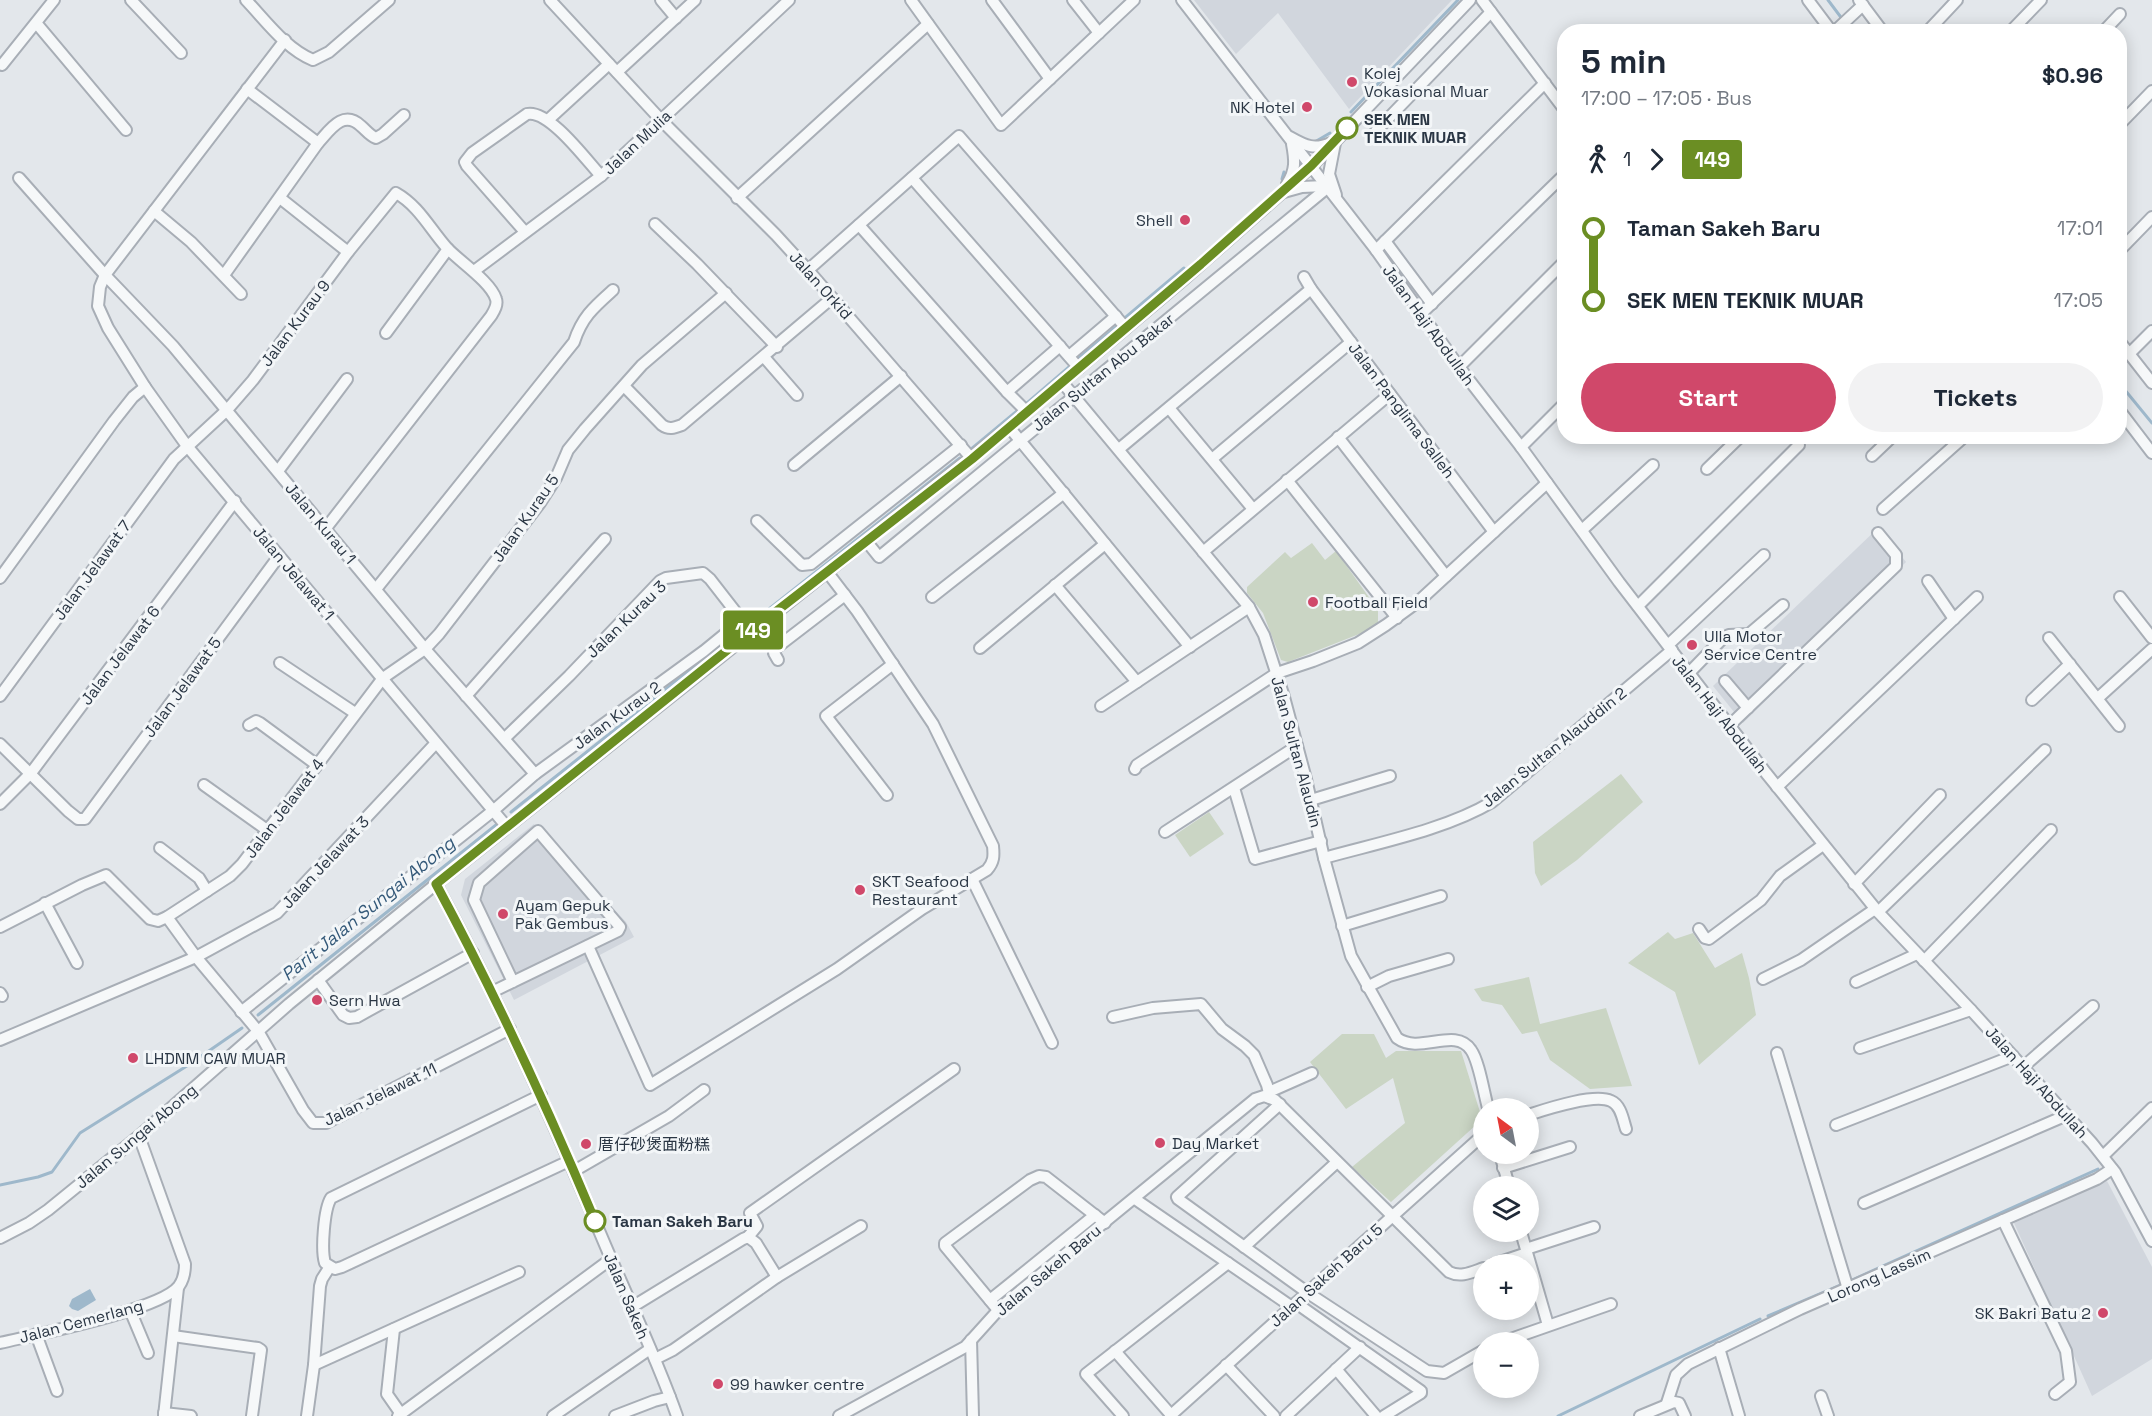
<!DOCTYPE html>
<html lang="en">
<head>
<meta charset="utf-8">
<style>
	body { margin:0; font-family:"Space Grotesk","Noto Sans SC",sans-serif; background:#f2f2f3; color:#1f2937; height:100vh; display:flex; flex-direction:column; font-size:22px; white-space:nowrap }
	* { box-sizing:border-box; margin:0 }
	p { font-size:20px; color:#747a83 }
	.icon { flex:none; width:33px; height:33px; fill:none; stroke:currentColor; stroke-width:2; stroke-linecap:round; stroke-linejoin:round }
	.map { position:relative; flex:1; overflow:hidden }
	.panel { position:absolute; left:1557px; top:24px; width:570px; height:420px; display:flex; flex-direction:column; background:#fff; border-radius:24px; box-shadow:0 3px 15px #0003 }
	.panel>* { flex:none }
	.badge { padding:0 12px; border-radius:4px; font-size:21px; line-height:39px }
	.needle { width:39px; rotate:328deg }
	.buttons { position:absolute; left:1473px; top:1098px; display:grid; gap:12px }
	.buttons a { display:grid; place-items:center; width:66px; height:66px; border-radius:50%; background:#fff; box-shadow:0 3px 15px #0003; font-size:30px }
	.map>.badge { position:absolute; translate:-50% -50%; box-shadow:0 0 0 3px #fff }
	.legs { display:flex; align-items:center; gap:9px; height:66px; padding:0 24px; font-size:20px }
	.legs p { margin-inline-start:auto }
	.overview { display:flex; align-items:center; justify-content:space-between; height:102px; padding:0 24px }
	h1 { font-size:33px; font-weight:800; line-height:45px }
	.primary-button { display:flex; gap:12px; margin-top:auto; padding:12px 24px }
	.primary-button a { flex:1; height:69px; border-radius:36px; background:#d0486a; color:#fff; font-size:24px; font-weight:800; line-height:69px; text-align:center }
	.primary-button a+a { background:#f2f2f3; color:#1f2937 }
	ul { padding:0 24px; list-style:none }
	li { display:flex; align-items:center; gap:21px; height:72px; font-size:22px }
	li i { display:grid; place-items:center; width:9px; height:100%; margin:0 8px; background:currentColor }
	li i::after { content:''; width:15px; height:15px; margin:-8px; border:4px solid; border-radius:50%; background:#fff }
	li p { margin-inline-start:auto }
	li:first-child i { background:linear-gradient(#0000 50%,currentColor 0) }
	li:last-child i { background:linear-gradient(currentColor 50%,#0000 0) }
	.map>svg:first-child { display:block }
	.built { fill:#d1d6dd }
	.green { fill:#cad5c4 }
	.water { fill:#9eb8cb }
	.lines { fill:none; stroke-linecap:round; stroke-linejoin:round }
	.stream { stroke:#9eb8cb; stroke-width:3 }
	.minor-casing { stroke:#a8aeb6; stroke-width:14 }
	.minor { stroke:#f6f8f9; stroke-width:10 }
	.line-1-casing { stroke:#fff; stroke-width:14 }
	.line-1 { stroke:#6b8e23; stroke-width:9 }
	.poi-dot { fill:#d0486a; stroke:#f3f6f8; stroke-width:2 }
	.stop-1-dot { fill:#fff; stroke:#6b8e23; stroke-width:3 }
	.labels { text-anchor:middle; stroke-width:6; stroke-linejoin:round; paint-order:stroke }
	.poi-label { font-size:16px; fill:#2a3644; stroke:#f3f6f8; text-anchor:start }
	.stop-label { font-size:16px; font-weight:bold; fill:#2a3644; stroke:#f3f6f8; text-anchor:start }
	.street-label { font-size:16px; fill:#2a3644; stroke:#f3f6f8 }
	.water-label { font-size:18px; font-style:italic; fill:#345979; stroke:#f3f6f8 }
</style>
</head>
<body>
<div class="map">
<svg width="2152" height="1416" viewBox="0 0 2152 1416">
	<rect width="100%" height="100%" fill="#e3e7eb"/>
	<!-- built -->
	<g class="built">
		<polygon points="1194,0 1452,0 1349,109 1278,13 1236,54"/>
		<polygon points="1879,527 1906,562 1743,723 1713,686"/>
		<polygon points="534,824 626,922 634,937 514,1000 461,895 465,879"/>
		<polygon points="2107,1181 2152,1267 2152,1359 2092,1396 2014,1223"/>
	</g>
	<!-- green -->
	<g class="green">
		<polygon points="1312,543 1325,560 1336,551 1378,610 1378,622 1372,629 1288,662 1281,660 1263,613 1247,593 1247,587 1285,552 1291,558"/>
		<polygon points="1621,774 1643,802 1577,860 1541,886 1535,873 1533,842"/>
		<polygon points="1209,812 1224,834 1190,857 1175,835"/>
		<polygon points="1668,932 1675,939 1693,933 1715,968 1742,953 1749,978 1756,1015 1699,1065 1675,992 1628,963"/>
		<polygon points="1529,977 1540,1024 1606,1008 1632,1086 1590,1089 1550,1060 1537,1031 1522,1034 1502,1005 1482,1001 1474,989"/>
		<polygon points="1342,1034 1374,1034 1386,1058 1396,1051 1461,1051 1480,1112 1477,1124 1391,1202 1352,1167 1405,1123 1393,1078 1346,1109 1310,1062"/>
	</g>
	<!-- water -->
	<polygon class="water" points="90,1289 96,1300 78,1311 72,1309 69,1306 72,1299"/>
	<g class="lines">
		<!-- stream -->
		<g class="stream">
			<polyline points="1828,0 1852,32"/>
			<polyline points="1351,112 1458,0"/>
			<polyline points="1313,143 1330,133"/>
			<polyline points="1282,179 1284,172"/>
			<polyline points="1126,317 1184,268"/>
			<polyline points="1078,359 1116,327"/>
			<polyline points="2120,384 2152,423"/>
			<polyline points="1027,403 1069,367"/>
			<polyline points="970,450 1017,411"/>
			<polyline points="750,624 960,458"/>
			<polyline points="511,812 743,628"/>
			<polyline points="258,1015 496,825"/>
			<polyline points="0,1185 38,1177 52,1172 80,1133 190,1064 242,1028"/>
			<polyline points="1852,1280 2098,1169"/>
			<polyline points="1768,1316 1841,1285"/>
			<polyline points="1558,1416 1760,1319"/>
		</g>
		<!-- minor casing -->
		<g class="minor-casing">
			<g id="minor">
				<polyline points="131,0 181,53"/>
				<path d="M246,0C266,21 286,49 313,60L329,52L389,0"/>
				<polyline points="550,0 661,120 776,235 808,270 972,459"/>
				<polyline points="661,0 676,18"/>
				<polyline points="911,0 1001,125 1134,0"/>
				<polyline points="992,0 1050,79"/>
				<polyline points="1073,0 1099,33"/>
				<polyline points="1182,0 1376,250 1459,367 1521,447 1619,582 1766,773 1878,912 1971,1010 2092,1143 2115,1172 2152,1241"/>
				<polyline points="1482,0 1564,109"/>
				<polyline points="1808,0 1832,32"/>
				<polyline points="1859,0 1883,32"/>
				<polyline points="37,24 126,130"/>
				<polyline points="1834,32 1863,5"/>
				<polyline points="1927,32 1957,0"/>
				<polyline points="2010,32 2041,0"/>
				<polyline points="2103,32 2120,14"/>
				<polyline points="285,40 105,275 100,287 98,306 108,328 145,387 187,446 507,827"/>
				<polyline points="2,65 54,0"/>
				<polyline points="617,72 695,0"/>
				<polyline points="247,89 318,143"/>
				<polyline points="548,120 609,64"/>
				<polyline points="2120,124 2152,91"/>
				<polyline points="1376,131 1491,12"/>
				<path d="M1290,137C1306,146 1314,150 1331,143"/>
				<polyline points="1335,143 1329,174 1336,195"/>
				<polyline points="19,178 105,275 173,346 425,649 535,774"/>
				<polyline points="912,178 1079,368"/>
				<path d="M1287,184C1296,170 1295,160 1292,144"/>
				<polyline points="1284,192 1302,187 1325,186"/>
				<polyline points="280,198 348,252"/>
				<polyline points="737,198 928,24"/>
				<polyline points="154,211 191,242 241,294"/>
				<polyline points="655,224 697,264 777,347"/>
				<polyline points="859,225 1007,392 1027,412"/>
				<path d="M525,232L467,166L465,162L472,153L527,114C549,109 587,161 601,176"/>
				<polyline points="1385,241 1432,304"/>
				<polyline points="1376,250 1545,83"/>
				<polyline points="2120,250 2152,217"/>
				<polyline points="808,270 959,136 1126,328"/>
				<polyline points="474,271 601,176 789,0"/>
				<path d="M224,275L318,143C330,130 343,109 361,126C366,130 369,135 376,138L383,134L404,115"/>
				<polyline points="1304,277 1311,289 1494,532"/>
				<polyline points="1421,314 1564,175"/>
				<polyline points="386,333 448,249"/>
				<polyline points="2120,342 2152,383"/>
				<polyline points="2129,354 2152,331"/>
				<polyline points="1069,356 1116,316"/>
				<polyline points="764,357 797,395"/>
				<polyline points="1459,367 1564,262"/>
				<path d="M1062,382L1249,607L1264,635L1284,697L1306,779L1324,858L1351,956L1397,1038C1420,1055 1455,1026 1471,1050C1479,1061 1484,1094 1488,1108"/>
				<path d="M624,386L662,425C669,430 674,428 682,425L832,298"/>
				<polyline points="1007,392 1060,346"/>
				<polyline points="1169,408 1253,509"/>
				<polyline points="2120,411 2152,453"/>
				<polyline points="1009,427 1190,647"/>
				<polyline points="1338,437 1446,576"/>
				<polyline points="1521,447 1564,404"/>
				<polyline points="1119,449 1311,289"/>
				<polyline points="1872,456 1893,436"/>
				<polyline points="1212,459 1351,342"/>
				<polyline points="794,465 901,376"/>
				<polyline points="1707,469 1741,436"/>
				<polyline points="278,471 347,379"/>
				<polyline points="1287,480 1397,618"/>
				<polyline points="1883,509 1965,436"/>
				<polyline points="757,521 802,565 811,564 961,445"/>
				<polyline points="1582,530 1653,465"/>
				<polyline points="867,542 879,557 1327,188"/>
				<polyline points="1203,552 1390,394"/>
				<polyline points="0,578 114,421 133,397 145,387"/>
				<polyline points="1928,581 1954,619"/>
				<polyline points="1055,585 1137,682"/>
				<path d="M376,589L574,342C582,317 594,307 613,290"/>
				<polyline points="932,597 1064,493"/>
				<polyline points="2120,597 2152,638"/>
				<polyline points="1638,606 1799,445"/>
				<polyline points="2049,638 2119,726"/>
				<polyline points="1668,645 1764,555"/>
				<polyline points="980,648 1105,544"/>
				<polyline points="778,660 774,653 776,648 845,595"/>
				<polyline points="280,663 355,713"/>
				<polyline points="1689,673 1723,638 1729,635 1749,634 1783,605"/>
				<polyline points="1725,681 1748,708"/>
				<path d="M0,696L174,459L227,410L253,380L348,252L396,193C419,206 430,229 447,248C459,261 491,282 496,299C498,305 494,311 491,316L326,528"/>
				<polyline points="466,696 605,539"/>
				<polyline points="2098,698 2152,649"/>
				<polyline points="2032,700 2070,664"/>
				<polyline points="1101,706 1249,607"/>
				<polyline points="249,725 256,721 260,723 317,765"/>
				<polyline points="1730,725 1896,566 1896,555 1878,533"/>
				<polyline points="505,738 569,676 660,581 666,578 703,573 710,579 745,624"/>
				<polyline points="0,744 68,811 78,819 85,819 279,556"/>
				<polyline points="1135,769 1137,765 1277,673 1313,661 1358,643 1386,625 1419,601 1547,483"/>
				<polyline points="204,785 267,830"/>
				<polyline points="1777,787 1977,597"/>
				<polyline points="1234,788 1255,859 1321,841"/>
				<polyline points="887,795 826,716 893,664"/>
				<polyline points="1311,800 1390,776"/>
				<polyline points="0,804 31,773 235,501"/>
				<polyline points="1165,832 1297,746"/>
				<polyline points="160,848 199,878 207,891"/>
				<path d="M1324,858C1377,843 1445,830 1492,802L1672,650"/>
				<polyline points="972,879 1052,1043"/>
				<path d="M436,884C500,1002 554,1124 606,1247C630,1303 657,1359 677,1416"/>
				<polyline points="1854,884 1940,795"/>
				<polyline points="45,903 77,963"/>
				<polyline points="1878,912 2045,750"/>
				<polyline points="167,917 196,957 258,1031 303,1110 313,1123 326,1123 510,1029"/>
				<polyline points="1342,926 1441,896"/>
				<polyline points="0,927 82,885 106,875 150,919 158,921 167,917 230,876 242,864 383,678 425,649 439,634 540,503 556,478 568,450 585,429 642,365 726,293"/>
				<polyline points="1699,929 1705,938 1709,939 1761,900 1780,876 1823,845"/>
				<path d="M588,946L650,1085L837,969L922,909L987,870C994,862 994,856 993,846L933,724L857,611L828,573"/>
				<polyline points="1924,961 2051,830"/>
				<polyline points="1763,979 1801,960 1875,909"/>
				<polyline points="318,980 343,1015 349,1018 357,1017 473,953"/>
				<polyline points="1856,982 1917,954"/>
				<polyline points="1367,987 1389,976 1448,959"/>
				<polyline points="492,992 618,931 620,927 538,831 479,883 474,900 513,982"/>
				<polyline points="0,993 2,996"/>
				<polyline points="241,1012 494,810 535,774 704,651 742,620"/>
				<polyline points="1113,1017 1153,1008 1201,1004 1222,1029 1245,1046 1254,1055 1267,1085 1270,1098"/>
				<polyline points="0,1040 196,957 277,913 435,744"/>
				<polyline points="1860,1048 1971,1010"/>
				<polyline points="1777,1053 1848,1289"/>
				<polyline points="2023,1067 2093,1006"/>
				<polyline points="1269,1092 1312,1073"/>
				<path d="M541,1095L331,1198C324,1209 321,1250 325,1263L335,1269L342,1267L569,1161"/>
				<polyline points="1280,1104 1177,1197 1178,1199 1308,1293 1427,1371 1444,1373 1484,1350"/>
				<path d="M1528,1115C1547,1109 1594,1093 1611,1101C1621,1105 1623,1120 1626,1129"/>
				<polyline points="1836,1125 2013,1056"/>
				<polyline points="1500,1154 1509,1186"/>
				<polyline points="2103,1156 2152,1108"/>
				<polyline points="1503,1168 1570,1147"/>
				<polyline points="574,1171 669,1116 704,1090"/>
				<polyline points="1135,1199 1292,1307"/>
				<polyline points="1864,1203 2067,1115"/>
				<polyline points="2003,1220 2066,1351 2070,1382 2055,1394"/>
				<polyline points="1521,1232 1548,1325"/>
				<polyline points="748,1237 757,1226 750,1213 954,1069"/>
				<polyline points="0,1238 29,1223 48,1210 139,1136 289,1004 436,884 1009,427 1182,281 1311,167 1470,0"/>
				<polyline points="1244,1247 1337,1162"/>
				<polyline points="1526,1249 1594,1227"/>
				<polyline points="1494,1264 1527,1253"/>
				<polyline points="990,1300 1095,1215"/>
				<polyline points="1296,1303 1421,1391 1421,1393 1384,1416"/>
				<polyline points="632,1307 743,1239 748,1237 756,1243 777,1277"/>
				<polyline points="130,1310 148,1353"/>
				<polyline points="998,1310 945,1246 945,1243 1030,1180 1039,1176 1046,1177 1105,1223"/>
				<polyline points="394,1329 387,1394 401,1414"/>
				<polyline points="36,1334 57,1391"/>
				<polyline points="173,1336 258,1348 261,1350 252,1416"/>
				<polyline points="971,1340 973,1416"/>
				<polyline points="1502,1342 1611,1304"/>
				<path d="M0,1343C33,1335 161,1310 179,1286C184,1279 185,1272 185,1264L139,1136"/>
				<polyline points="1719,1348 1739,1416"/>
				<polyline points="1115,1351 1172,1416"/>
				<polyline points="655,1359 673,1350 777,1277 861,1226"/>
				<polyline points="314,1365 519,1272"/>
				<polyline points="1226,1365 1274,1416"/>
				<polyline points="1336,1369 1376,1416"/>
				<polyline points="1821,1396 1828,1416"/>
				<polyline points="1667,1403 1676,1375 1688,1364 1800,1309 2097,1179 2112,1169"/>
				<polyline points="164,1413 191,1416"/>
				<polyline points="164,1416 178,1288"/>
				<polyline points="307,1416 314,1365 320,1286 322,1279 329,1268"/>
				<polyline points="398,1416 611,1259"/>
				<polyline points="553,1416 650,1349"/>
				<polyline points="615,1416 654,1401 670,1397"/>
				<path d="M839,1416L965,1347L1002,1306L1255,1099L1264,1096L1275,1100L1449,1272C1461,1278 1472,1272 1484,1268"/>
				<polyline points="1123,1416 1086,1374 1228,1263"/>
				<polyline points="1170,1416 1484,1134"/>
				<polyline points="1286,1416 1360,1347"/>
				<polyline points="1640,1416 1674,1402 1679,1403 1685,1416"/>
			</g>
		</g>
		<!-- minor -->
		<use href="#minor" class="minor"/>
	</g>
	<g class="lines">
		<!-- line-1 casing -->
		<g class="line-1-casing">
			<path id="line-1" d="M595,1221C547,1106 495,994 436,884L751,631L972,459L1201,264L1311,166L1347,128"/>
		</g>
		<!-- line-1 -->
		<use href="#line-1" class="line-1"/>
	</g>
	<!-- markers -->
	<g class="poi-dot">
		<circle cx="1352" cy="82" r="6"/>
		<circle cx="1307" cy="107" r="6"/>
		<circle cx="1185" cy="220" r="6"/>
		<circle cx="1313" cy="602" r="6"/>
		<circle cx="1692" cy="645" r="6"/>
		<circle cx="860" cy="890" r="6"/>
		<circle cx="503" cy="914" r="6"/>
		<circle cx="317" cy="1000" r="6"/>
		<circle cx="133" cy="1058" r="6"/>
		<circle cx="1160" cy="1143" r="6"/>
		<circle cx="586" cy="1144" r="6"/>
		<circle cx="2103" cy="1313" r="6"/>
		<circle cx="718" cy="1384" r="6"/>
	</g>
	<g class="stop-1-dot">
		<circle cx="1347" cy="128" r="10"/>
		<circle cx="595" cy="1221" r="10"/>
	</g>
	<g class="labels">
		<!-- poi labels -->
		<g class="poi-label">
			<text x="1364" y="79">Kolej<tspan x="1364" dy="18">Vokasional Muar</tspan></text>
			<text x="1295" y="113" text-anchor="end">NK Hotel</text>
			<text x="1173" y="226" text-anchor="end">Shell</text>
			<text x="1325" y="608">Football Field</text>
			<text x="1704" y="642">Ulla Motor<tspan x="1704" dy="18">Service Centre</tspan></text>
			<text x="872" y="887">SKT Seafood<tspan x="872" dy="18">Restaurant</tspan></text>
			<text x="515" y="911">Ayam Gepuk<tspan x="515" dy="18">Pak Gembus</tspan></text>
			<text x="329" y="1006">Sern Hwa</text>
			<text x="145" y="1064">LHDNM CAW MUAR</text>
			<text x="1172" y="1149">Day Market</text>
			<text x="598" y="1150">厝仔砂煲面粉糕</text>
			<text x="2091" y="1319" text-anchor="end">SK Bakri Batu 2</text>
			<text x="730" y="1390">99 hawker centre</text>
		</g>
		<!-- stop labels -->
		<g class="stop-label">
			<text x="1364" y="125">SEK MEN<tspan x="1364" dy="18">TEKNIK MUAR</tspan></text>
			<text x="612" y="1227">Taman Sakeh Baru</text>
		</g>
		<!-- street labels -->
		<g class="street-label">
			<text transform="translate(637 142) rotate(-43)" y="6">Jalan Mulia</text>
			<text transform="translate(821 285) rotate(48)" y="6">Jalan Orkid</text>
			<text transform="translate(295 323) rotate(-53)" y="6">Jalan Kurau 9</text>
			<text transform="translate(1429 325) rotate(54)" y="6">Jalan Haji Abdullah</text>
			<text transform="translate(1103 372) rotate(-39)" y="6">Jalan Sultan Abu Bakar</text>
			<text transform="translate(1402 410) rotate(53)" y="6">Jalan Panglima Salleh</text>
			<text transform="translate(525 518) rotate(-55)" y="6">Jalan Kurau 5</text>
			<text transform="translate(321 523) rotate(50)" y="6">Jalan Kurau 1</text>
			<text transform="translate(92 570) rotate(-54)" y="6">Jalan Jelawat 7</text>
			<text transform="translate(294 573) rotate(50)" y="6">Jalan Jelawat 1</text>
			<text transform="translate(626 619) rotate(-44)" y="6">Jalan Kurau 3</text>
			<text transform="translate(120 655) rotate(-53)" y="6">Jalan Jelawat 6</text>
			<text transform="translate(182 687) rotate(-54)" y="6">Jalan Jelawat 5</text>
			<text transform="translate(1720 714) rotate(52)" y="6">Jalan Haji Abdullah</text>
			<text transform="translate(617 715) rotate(-36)" y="6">Jalan Kurau 2</text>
			<text transform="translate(1554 747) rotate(-39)" y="6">Jalan Sultan Alauddin 2</text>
			<text transform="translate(1297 752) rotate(75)" y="6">Jalan Sultan Alaudin</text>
			<text transform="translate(284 808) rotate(-53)" y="6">Jalan Jelawat 4</text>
			<text transform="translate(325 862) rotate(-47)" y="6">Jalan Jelawat 3</text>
			<text transform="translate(2037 1082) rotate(48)" y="6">Jalan Haji Abdullah</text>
			<text transform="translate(380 1094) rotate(-26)" y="6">Jalan Jelawat 11</text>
			<text transform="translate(136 1136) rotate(-40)" y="6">Jalan Sungai Abong</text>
			<text transform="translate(1048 1270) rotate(-40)" y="6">Jalan Sakeh Baru</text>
			<text transform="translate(1326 1275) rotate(-42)" y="6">Jalan Sakeh Baru 5</text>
			<text transform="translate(1879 1275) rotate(-24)" y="6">Lorong Lassim</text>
			<text transform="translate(627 1296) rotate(67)" y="6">Jalan Sakeh</text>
			<text transform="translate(81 1321) rotate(-15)" y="6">Jalan Cemerlang</text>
		</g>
		<!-- water labels -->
		<g class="water-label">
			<text transform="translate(368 909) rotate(-39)" y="6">Parit Jalan Sungai Abong</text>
		</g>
	</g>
</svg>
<div class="buttons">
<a><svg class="needle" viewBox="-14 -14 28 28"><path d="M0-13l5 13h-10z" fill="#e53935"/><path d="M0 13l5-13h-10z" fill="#747a83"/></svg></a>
<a><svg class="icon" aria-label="layers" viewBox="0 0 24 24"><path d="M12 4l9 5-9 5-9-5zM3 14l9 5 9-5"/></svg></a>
<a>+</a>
<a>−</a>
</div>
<b class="badge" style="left:753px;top:630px;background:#6b8e23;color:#fff">149</b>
<section class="panel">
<div class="overview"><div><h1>5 min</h1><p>17:00 – 17:05 · Bus</p></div><b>$0.96</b></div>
<div class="legs"><svg class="icon" aria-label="walk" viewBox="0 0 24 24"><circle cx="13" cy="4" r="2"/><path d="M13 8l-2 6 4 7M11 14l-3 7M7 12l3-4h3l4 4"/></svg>1<svg class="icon" aria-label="forward" viewBox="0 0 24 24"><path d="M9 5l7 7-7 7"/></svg><b class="badge" style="background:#6b8e23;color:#fff">149</b></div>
<ul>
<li><i style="color:#6b8e23"></i><b>Taman Sakeh Baru</b><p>17:01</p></li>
<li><i style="color:#6b8e23"></i><b>SEK MEN TEKNIK MUAR</b><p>17:05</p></li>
</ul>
<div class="primary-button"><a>Start</a><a>Tickets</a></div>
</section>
</div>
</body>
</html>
